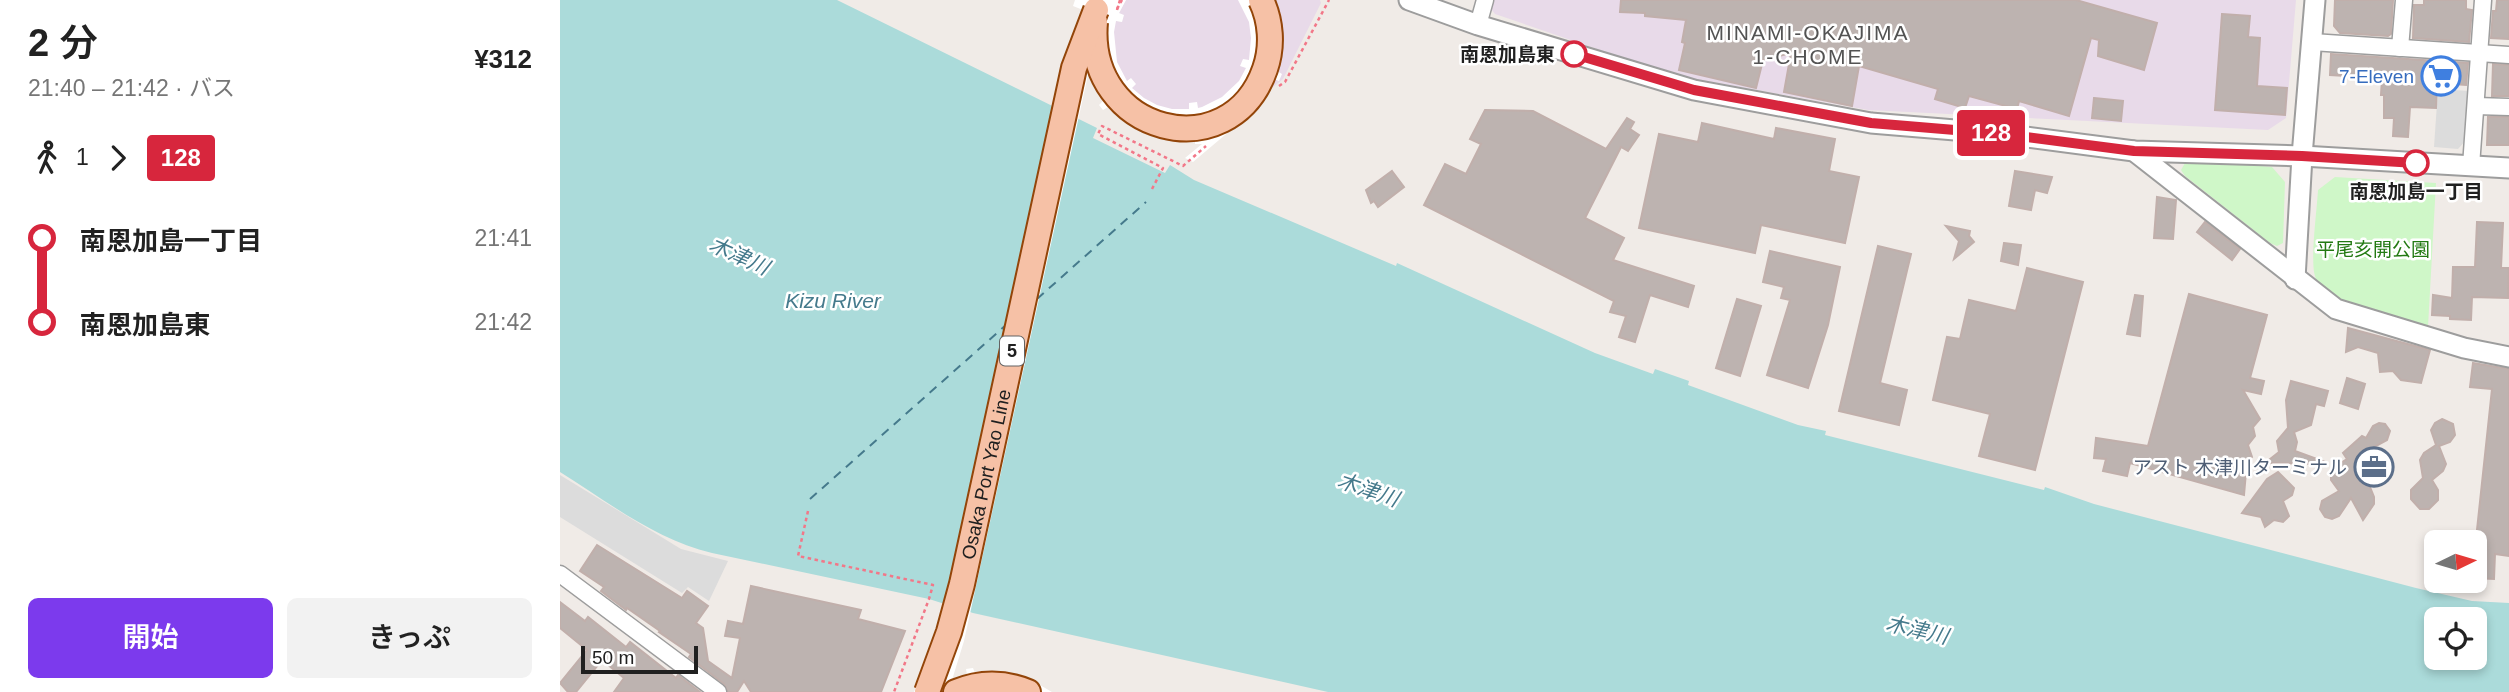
<!DOCTYPE html>
<html lang="ja">
<head>
<meta charset="utf-8">
<style>
	body { margin:0; font-family:Helvetica,"Noto Sans JP",sans-serif; background:#f2f2f2; color:#222; height:100vh; display:flex; flex-direction:column; font-size:26px; white-space:nowrap }
	* { box-sizing:border-box; margin:0 }
	p { font-size:23px; color:#767676 }
	.icon { flex:none; width:38px; height:38px; fill:none; stroke:currentColor; stroke-width:2; stroke-linecap:round; stroke-linejoin:round }
	.map { position:relative; flex:1; overflow:hidden }
	.drawer { display:flex; flex-direction:column; background:#fff; width:560px }
	.drawer>* { flex:none }
	.badge { padding:0 14px; border-radius:5px; font-size:24px; line-height:46px }
	.needle { width:46px; rotate:85deg }
	.buttons { position:absolute; left:1864px; top:530px; display:grid; gap:14px }
	.buttons a { display:grid; place-items:center; width:63px; height:63px; border-radius:10px; background:#fff; box-shadow:0 4px 10px #0003; font-size:35px }
	.scale { position:absolute; left:21px; bottom:18px; width:117px; box-sizing:border-box; padding-left:7px; border:4px solid #202020; border-top:0; font-size:19px; line-height:24px; white-space:nowrap; color:#202020; -webkit-text-stroke:5px #fff; paint-order:stroke }
	.map>.badge { position:absolute; translate:-50% -50%; box-shadow:0 0 0 4px #fff }
	.legs { display:flex; align-items:center; gap:10px; height:77px; padding:0 28px; font-size:23px }
	.legs p { margin-inline-start:auto }
	.headline { display:flex; align-items:center; justify-content:space-between; height:119px; padding:0 28px }
	h1 { font-size:38px; font-weight:600; line-height:52px }
	.cta { display:flex; gap:14px; margin-top:auto; padding:14px 28px }
	.cta a { flex:1; height:80px; border-radius:10px; background:#7c3aed; color:#fff; font-size:28px; font-weight:600; line-height:80px; text-align:center }
	.cta a+a { background:#f2f2f2; color:#222 }
	ul { padding:0 28px; list-style:none }
	li { display:flex; align-items:center; gap:24px; height:84px; font-size:26px }
	li i { display:grid; place-items:center; width:10px; height:100%; margin:0 9px; background:currentColor }
	li i::after { content:''; width:18px; height:18px; margin:-9px; border:5px solid; border-radius:50%; background:#fff }
	li p { margin-inline-start:auto }
	li:first-child i { background:linear-gradient(#0000 50%,currentColor 0) }
	li:last-child i { background:linear-gradient(currentColor 50%,#0000 0) }
	main { display:flex; flex:1; min-height:0 }
	.map>svg:first-child { display:block }
	.industrial { fill:#e8dae9 }
	.park { fill:#cff7c8 }
	.parking { fill:#dcdcdc }
	.water { fill:#abdbda; fill-rule:evenodd }
	.pier { fill:#fff }
	.lines { fill:none; stroke-linecap:round; stroke-linejoin:round }
	.ferry { stroke:#457a8c; stroke-width:2; stroke-dasharray:9 7; stroke-linecap:butt }
	.building { fill:#bdb3b0; stroke:#c1afab; stroke-width:2 }
	.minor-casing { stroke:#9d9d9d; stroke-width:19 }
	.tertiary-casing { stroke:#9d9d9d; stroke-width:23 }
	.primary-casing { stroke:#934509; stroke-width:28 }
	.path { stroke:#f27788; stroke-width:2.5; stroke-dasharray:3.5 3.5; stroke-linecap:butt }
	.minor { stroke:#fff; stroke-width:16 }
	.tertiary { stroke:#fff; stroke-width:19 }
	.primary { stroke:#f6c1a6; stroke-width:24 }
	.primary-bridge-casing { stroke:#934509; stroke-width:28; stroke-linecap:butt }
	.path-bridge { stroke:#f27788; stroke-width:2.5; stroke-dasharray:3.5 3.5; stroke-linecap:butt }
	.primary-bridge { stroke:#f6c1a6; stroke-width:24 }
	.line-1-casing { stroke:#fff; stroke-width:16 }
	.line-1 { stroke:#d7263d; stroke-width:10 }
	.stop-1-dot { fill:#fff; stroke:#d7263d; stroke-width:3.5 }
	.labels { text-anchor:middle; stroke-width:5; stroke-linejoin:round; paint-order:stroke }
	.shield { fill:#fff; stroke:#636363; stroke-width:2 }
	.shield-label { font-size:18px; font-weight:bold; fill:#202020 }
	.stop-label { font-size:19px; font-weight:bold; fill:#202020; stroke:#fff; text-anchor:end }
	.shop-label { font-size:19px; fill:#366cbe; stroke:#fff; text-anchor:end }
	.park-label { font-size:19px; fill:#237a13; stroke:#fff }
	.service-label { font-size:19px; fill:#4e5e75; stroke:#fff; text-anchor:end }
	.street-label { font-size:19px; fill:#202020; stroke:#fff }
	.neighbourhood-label { font-size:21px; letter-spacing:2px; fill:#535353; stroke:#fff }
	.water-label { font-size:21px; font-style:italic; fill:#457a8c; stroke:#fff }
</style>
</head>
<body>
<main>
<section class="drawer">
<div class="headline"><div><h1>2 分</h1><p>21:40 – 21:42 · バス</p></div><b>¥312</b></div>
<div class="legs"><svg class="icon" aria-label="walk" viewBox="0 0 24 24"><circle cx="13" cy="4" r="2"/><path d="M13 8l-2 6 4 7M11 14l-3 7M7 12l3-4h3l4 4"/></svg>1<svg class="icon" aria-label="forward" viewBox="0 0 24 24"><path d="M9 5l7 7-7 7"/></svg><b class="badge" style="background:#d7263d;color:#fff">128</b></div>
<ul>
<li><i style="color:#d7263d"></i><b>南恩加島一丁目</b><p>21:41</p></li>
<li><i style="color:#d7263d"></i><b>南恩加島東</b><p>21:42</p></li>
</ul>
<div class="cta"><a>開始</a><a>きっぷ</a></div>
</section>
<div class="map">
<svg width="1949" height="692" viewBox="0 0 1949 692">
	<rect width="100%" height="100%" fill="#f0ebe7"/>
	<!-- industrial -->
	<g class="industrial">
		<polygon points="566,0 760,0 761,3 723,79 644,144 635,144 635,139 610,139 579,130 559,117 534,85 524,10 561,22 559,13"/>
		<polygon points="933,0 1736,0 1726,118 1708,130 1308,110 1113,75 935,14 931,9"/>
	</g>
	<!-- park -->
	<g class="park">
		<polygon points="1633,160 1712,167 1725,182 1723,243 1717,246 1710,243 1625,176 1621,170 1625,163"/>
		<path d="M1775,177L1876,183L1868,327C1839,319 1763,308 1755,276C1750,261 1757,209 1758,190Z"/>
	</g>
	<!-- parking -->
	<g class="parking">
		<polygon points="1878,89 1909,91 1906,140 1898,149 1874,147"/>
		<polygon points="0,475 121,549 168,561 149,601 128,587 122,593 0,517"/>
	</g>
	<!-- water -->
	<path class="water" d="M0,0H277L537,128L533,138L605,173L610,165L634,180L836,266L837,263L1035,353L1093,374L1095,369L1129,381L1128,385L1238,425L1266,431L1265,435L1484,490L1485,487L1534,504L1856,588L1912,601L1949,603V692H768L413,613L369,599L152,553C96,540 48,502 0,472ZM1876,620H1914V658H1876Z"/>
	<!-- pier -->
	<polygon class="pier" points="515,0 566,0 559,13 564,15 562,22 556,21 554,32 557,62 567,81 571,78 576,84 572,88 584,98 597,105 612,109 629,109 629,103 637,102 638,108 642,107 662,97 679,81 686,68 680,66 683,59 689,60 691,38 689,22 678,0 712,0 717,71 722,74 719,81 714,79 702,101 691,113 633,162 625,158 642,144 635,144 635,139 610,139 594,136 565,122 548,107 543,110 539,105 543,101 528,75 404,641 392,680 407,675 406,669 413,668 415,673 440,672 457,675 473,681 492,692 354,692 381,621 523,10 513,6"/>
	<g class="lines">
		<!-- ferry -->
		<g class="ferry">
			<polyline points="477,299 586,202"/>
			<polyline points="250,499 446,325"/>
		</g>
	</g>
	<!-- building -->
	<g class="building">
		<polygon points="1061,0 1516,0 1597,23 1584,70 1538,56 1539,40 1531,38 1509,116 1459,101 1457,109 1409,96 1405,108 1375,99 1378,89 1299,66 1292,106 1224,92 1231,53 1203,60 1196,88 1119,70 1125,43 1122,42 1126,20 1085,16 1085,13 1060,12"/>
		<polygon points="1775,0 1833,0 1831,34 1828,36 1780,33 1774,26"/>
		<polygon points="1864,0 1906,0 1906,9 1912,10 1909,42 1853,38 1854,5 1864,5"/>
		<polygon points="1937,0 1949,0 1949,39 1931,38 1933,11 1936,11"/>
		<polygon points="1662,14 1690,16 1688,37 1700,38 1697,86 1727,88 1725,115 1655,110"/>
		<polygon points="1771,54 1908,63 1906,85 1877,83 1876,108 1850,107 1848,137 1833,136 1834,118 1824,118 1824,95 1821,95 1822,78 1770,75"/>
		<polygon points="1933,64 1949,65 1949,96 1932,96"/>
		<polygon points="1534,98 1563,101 1561,121 1532,118"/>
		<polygon points="925,110 973,111 1046,149 1067,118 1074,122 1070,129 1079,135 1068,151 1061,147 1025,218 1064,238 1053,260 1134,286 1128,307 1090,295 1075,342 1059,337 1066,316 1050,312 1054,301 864,205 885,164 906,174 921,144 910,139"/>
		<polygon points="1928,117 1949,117 1949,145 1927,145"/>
		<polygon points="1142,123 1214,139 1216,128 1275,139 1269,171 1299,177 1285,243 1201,225 1195,253 1079,228 1099,134 1138,142"/>
		<polygon points="832,171 844,187 818,207 814,201 811,203 806,190"/>
		<polygon points="1455,171 1492,177 1487,193 1475,190 1471,210 1449,206"/>
		<polygon points="1597,197 1616,200 1613,239 1594,238"/>
		<polygon points="1645,222 1680,249 1672,260 1637,232"/>
		<polygon points="1917,222 1943,223 1941,268 1949,268 1948,298 1912,297 1911,320 1890,319 1890,316 1872,315 1873,295 1892,298 1893,267 1915,267"/>
		<polygon points="1386,226 1410,231 1409,236 1414,242 1394,259 1399,241"/>
		<polygon points="1444,243 1461,245 1458,265 1441,261"/>
		<polygon points="1318,246 1351,254 1320,383 1347,390 1339,425 1279,411"/>
		<polygon points="1210,251 1280,267 1268,325 1248,388 1207,375 1230,300 1221,298 1224,287 1203,282"/>
		<polygon points="1467,268 1523,282 1475,470 1419,456 1430,414 1373,400 1387,337 1400,339 1409,300 1456,311"/>
		<polygon points="1629,294 1707,315 1690,378 1704,381 1701,394 1683,390 1700,419 1693,427 1695,436 1688,445 1692,457 1684,464 1686,472 1684,495 1570,463 1567,476 1543,471 1546,459 1534,458 1536,438 1588,446"/>
		<polygon points="1575,295 1583,296 1580,336 1567,334"/>
		<polygon points="1177,299 1201,306 1180,376 1156,368"/>
		<polygon points="1788,328 1870,350 1861,383 1841,380 1833,371 1820,372 1818,353 1798,347 1786,352"/>
		<polygon points="1913,363 1949,369 1949,556 1935,554 1934,579 1914,578 1914,558 1932,389 1910,387"/>
		<polygon points="1787,378 1805,384 1798,409 1780,403"/>
		<polygon points="1731,381 1768,391 1764,406 1756,404 1751,425 1734,432 1737,442 1735,451 1765,462 1765,464 1705,463 1719,452 1717,441 1728,428 1726,400"/>
		<polygon points="1882,419 1893,424 1895,435 1890,442 1879,446 1886,464 1883,471 1872,480 1878,490 1878,500 1869,509 1860,509 1851,499 1851,490 1863,478 1860,460 1864,453 1876,445 1871,430 1875,423"/>
		<polygon points="1819,423 1825,424 1830,431 1827,440 1812,448 1823,465 1819,475 1808,482 1814,497 1814,504 1803,520 1791,498 1779,516 1772,519 1765,517 1760,509 1762,501 1779,491 1771,480 1771,469 1787,459 1783,453 1802,436 1806,438 1813,426"/>
		<polygon points="1718,472 1734,488 1732,495 1723,501 1729,516 1723,522 1714,520 1705,527 1701,517 1682,513 1707,479"/>
		<polygon points="37,545 122,598 127,591 148,606 136,623 143,628 148,661 172,678 180,638 165,636 168,621 183,624 191,586 301,610 298,619 345,631 321,692 191,692 184,681 177,692 168,692 164,684 129,657 131,654 99,632 100,631 67,608 66,610 41,591 44,587 20,571"/>
		<polygon points="0,602 25,621 28,617 66,647 70,642 116,678 118,675 140,692 54,692 64,678 42,660 16,692 8,692 0,683 27,650 0,628"/>
	</g>
	<g class="lines">
		<!-- minor casing -->
		<g class="minor-casing">
			<g id="minor">
				<polyline points="918,25 925,0"/>
				<polyline points="1752,42 1949,55"/>
				<polyline points="1840,48 1844,0"/>
				<polyline points="1916,106 1949,107"/>
				<polyline points="1911,166 1923,0"/>
				<polyline points="0,574 158,692"/>
			</g>
		</g>
		<!-- tertiary casing -->
		<g class="tertiary-casing">
			<g id="tertiary">
				<polyline points="849,0 918,25 1134,90 1311,123 1443,134 1574,151 1742,156 1949,168"/>
				<polyline points="1574,151 1776,309 1904,348 1949,357"/>
				<polyline points="1735,279 1742,156 1755,0"/>
			</g>
		</g>
		<!-- primary casing -->
		<g class="primary-casing">
			<path id="primary" d="M396,692C420,682 444,682 468,692"/>
		</g>
		<!-- path -->
		<g class="path">
			<polyline points="557,10 560,0"/>
			<polyline points="719,86 725,82 769,0"/>
			<polyline points="592,189 603,168 538,134 542,126 623,166 646,146"/>
			<polyline points="248,511 238,556 373,585 369,599 334,692"/>
		</g>
		<!-- minor -->
		<use href="#minor" class="minor"/>
		<!-- tertiary -->
		<use href="#tertiary" class="tertiary"/>
		<!-- primary -->
		<use href="#primary" class="primary"/>
		<!-- primary-bridge casing -->
		<g class="primary-bridge-casing">
			<g id="primary-bridge">
				<path d="M535,22C525,134 670,170 705,69C713,46 711,21 701,0"/>
				<path id="s1" d="M367,692L389,632L402,584L514,68L536,10"/>
			</g>
		</g>
		<!-- path-bridge -->
		<polyline class="path-bridge" points="557,9 562,0"/>
		<!-- primary-bridge -->
		<use href="#primary-bridge" class="primary-bridge"/>
	</g>
	<g class="lines">
		<!-- line-1 casing -->
		<g class="line-1-casing">
			<polyline id="line-1" points="1014,54 1134,90 1311,123 1443,134 1574,151 1742,156 1856,163"/>
		</g>
		<!-- line-1 -->
		<use href="#line-1" class="line-1"/>
	</g>
	<!-- icons -->
	<defs>
		<g id="supermarket-ring" transform="scale(2.0125)"><circle r="9.5" fill="#fff" stroke="#3f7fe0" stroke-width="1.5"/><path d="M-6-5.5h2.5l.6 2H6L4.5 2H-2.5L-4.4-4H-6ZM-1.5 3.2a1.3 1.3 0 1 0 .1 0ZM3 3.2a1.3 1.3 0 1 0 .1 0Z" fill="#3f7fe0"/></g>
		<g id="office-ring" transform="scale(2.0125)"><circle r="9.5" fill="#fff" stroke="#5c6f8a" stroke-width="1.5"/><path d="M-6-3h4V-5.5h4V-3h4V5H-6ZM-1-4.5V-3h2v-1.5ZM-6 0V1H6V0Z" fill="#5c6f8a"/></g>
	</defs>
	<g fill-rule="evenodd">
		<use href="#supermarket-ring" x="1881" y="76"/>
		<use href="#office-ring" x="1814" y="467"/>
	</g>
	<!-- markers -->
	<g class="stop-1-dot">
		<circle cx="1014" cy="54" r="12"/>
		<circle cx="1856" cy="163" r="12"/>
	</g>
	<g class="labels">
		<!-- shield labels -->
		<rect class="shield" x="440" y="336.5" width="24" height="29" rx="5"/>
		<g class="shield-label">
			<text x="452" y="357">5</text>
		</g>
		<!-- stop labels -->
		<g class="stop-label">
			<text x="995" y="61">南恩加島東</text>
			<text x="1856" y="198" text-anchor="middle">南恩加島一丁目</text>
		</g>
		<!-- shop labels -->
		<g class="shop-label">
			<text x="1854" y="83">7-Eleven</text>
		</g>
		<!-- park labels -->
		<g class="park-label">
			<text x="1813" y="256">平尾亥開公園</text>
		</g>
		<!-- service labels -->
		<g class="service-label">
			<text x="1787" y="474">アスト 木津川ターミナル</text>
		</g>
		<!-- street labels -->
		<g class="street-label">
			<text dy="7" stroke="none"><textPath href="#s1" startOffset="226">Osaka Port Yao Line</textPath></text>
		</g>
		<!-- neighbourhood labels -->
		<g class="neighbourhood-label">
			<text x="1248" y="40">MINAMI-OKAJIMA<tspan x="1248" dy="24">1-CHOME</tspan></text>
		</g>
		<!-- water labels -->
		<g class="water-label">
			<text transform="translate(179 256) rotate(24)" y="7">木津川</text>
			<text x="273" y="308">Kizu River</text>
			<text transform="translate(808 490) rotate(19)" y="7">木津川</text>
			<text transform="translate(1357 630) rotate(13)" y="7">木津川</text>
		</g>
	</g>
</svg>
<div class="buttons">
<a><svg class="needle" viewBox="-14 -14 28 28"><path d="M0-13l5 13h-10z" fill="#e53935"/><path d="M0 13l5-13h-10z" fill="#767676"/></svg></a>
<a><svg class="icon" aria-label="locate" viewBox="0 0 24 24"><circle cx="12" cy="12" r="6"/><path d="M12 2v4M12 18v4M2 12h4M18 12h4"/></svg></a>
</div>
<div class="scale">50 m</div>
<b class="badge" style="left:1431px;top:133px;background:#d7263d;color:#fff">128</b>
</div>
</main>
</body>
</html>
